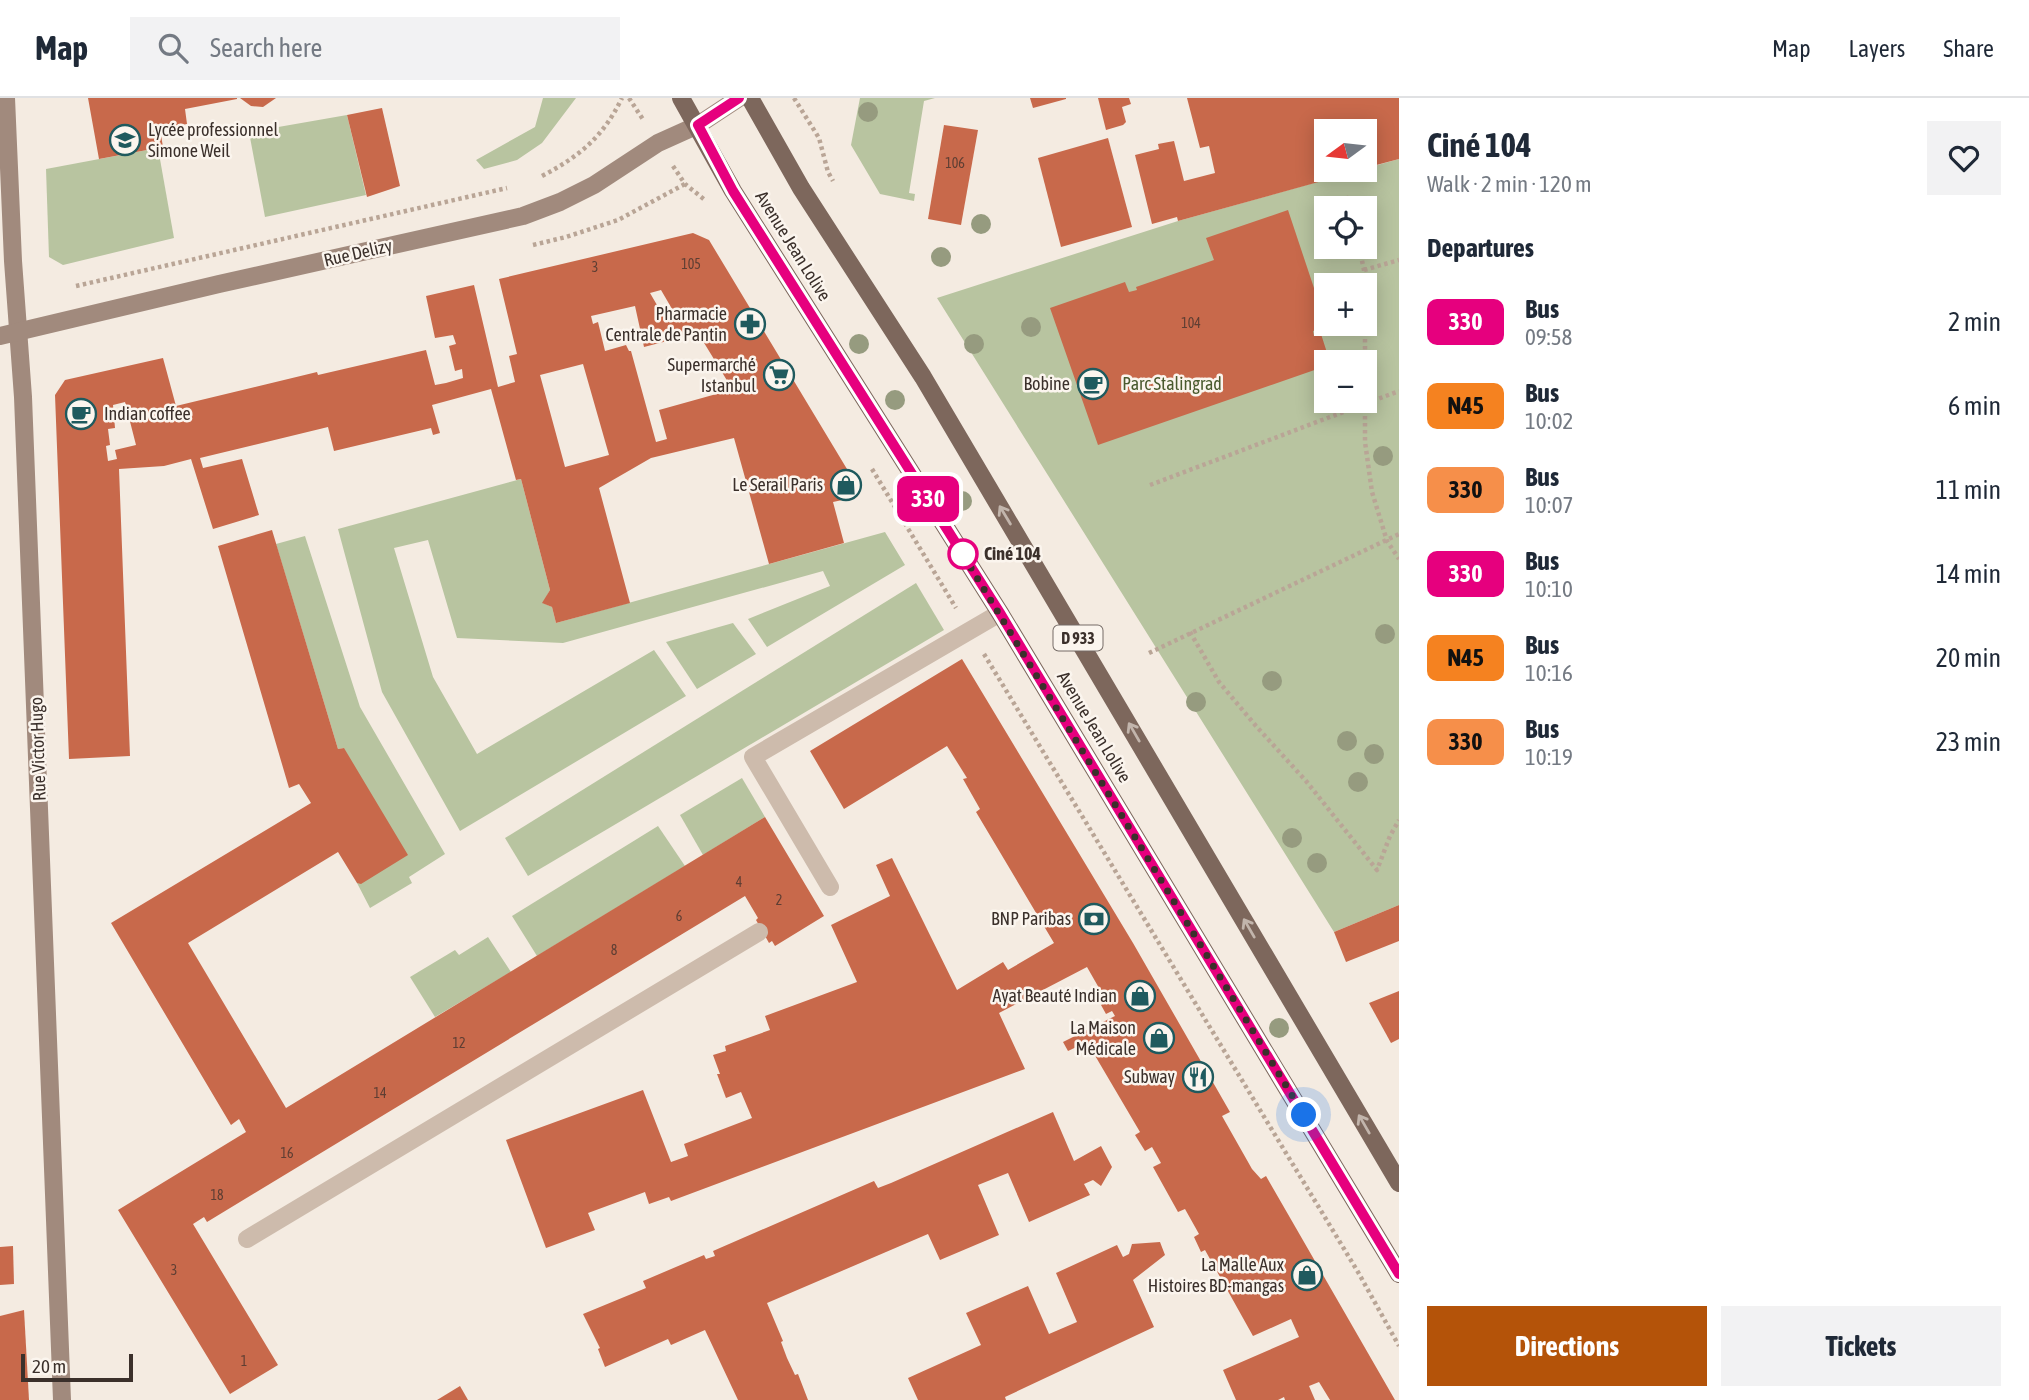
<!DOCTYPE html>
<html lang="en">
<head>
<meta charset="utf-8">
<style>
	body { margin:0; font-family:"Asap Condensed",sans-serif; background:#f2f2f3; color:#1f2937; height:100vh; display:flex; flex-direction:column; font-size:26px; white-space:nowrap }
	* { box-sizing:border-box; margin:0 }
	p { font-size:23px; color:#747a83 }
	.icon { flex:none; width:38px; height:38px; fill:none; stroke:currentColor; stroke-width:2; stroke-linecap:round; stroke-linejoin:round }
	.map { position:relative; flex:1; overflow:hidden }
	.details { display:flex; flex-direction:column; background:#fff; width:630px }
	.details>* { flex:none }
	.badge { padding:0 14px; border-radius:10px; font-size:24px; line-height:46px }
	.needle { width:46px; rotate:255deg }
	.tools { position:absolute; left:1314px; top:21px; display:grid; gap:14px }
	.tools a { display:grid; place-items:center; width:63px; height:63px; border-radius:0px; background:#fff; box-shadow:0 4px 18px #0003; font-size:35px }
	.scale { position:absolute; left:21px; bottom:18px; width:112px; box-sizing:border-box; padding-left:7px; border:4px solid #3b302b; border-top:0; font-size:19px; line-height:24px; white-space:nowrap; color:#3b302b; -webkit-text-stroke:5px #fbf5ee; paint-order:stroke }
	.you { position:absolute; width:35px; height:35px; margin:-18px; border:5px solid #fff; border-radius:50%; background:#1a73e8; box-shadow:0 0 0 10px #1a73e833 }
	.map>.badge { position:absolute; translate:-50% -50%; box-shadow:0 0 0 4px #fff }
	h2 { padding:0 28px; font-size:26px; line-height:63px }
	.round { display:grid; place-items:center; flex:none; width:74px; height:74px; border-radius:0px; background:#f2f2f3 }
	.headline { display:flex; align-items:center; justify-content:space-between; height:119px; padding:0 28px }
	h1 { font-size:33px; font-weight:700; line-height:52px }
	.cta { display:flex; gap:14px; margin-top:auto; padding:14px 28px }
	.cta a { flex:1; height:80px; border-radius:0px; background:#b45309; color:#fff; font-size:28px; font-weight:700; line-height:80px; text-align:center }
	.cta a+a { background:#f2f2f3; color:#1f2937 }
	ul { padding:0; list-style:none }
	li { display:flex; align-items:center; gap:21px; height:84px; padding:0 28px }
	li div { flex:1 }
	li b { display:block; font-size:26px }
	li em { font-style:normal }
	li .badge { min-width:77px; font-weight:700; text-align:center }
	header { display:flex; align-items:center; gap:42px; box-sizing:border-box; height:98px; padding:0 35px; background:#fff; border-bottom:2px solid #e0e1e3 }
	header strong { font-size:33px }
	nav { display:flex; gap:38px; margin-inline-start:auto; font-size:24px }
	.search { width:490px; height:63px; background:#f2f2f3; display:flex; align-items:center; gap:18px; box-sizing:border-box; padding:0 24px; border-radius:0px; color:#747a83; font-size:26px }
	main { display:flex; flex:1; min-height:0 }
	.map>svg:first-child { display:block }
	.green { fill:#b8c4a0; fill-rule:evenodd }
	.building { fill:#c8694b; fill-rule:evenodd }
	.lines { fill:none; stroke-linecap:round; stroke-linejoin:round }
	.path { stroke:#b9a596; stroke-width:4.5; stroke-dasharray:3.5 3.5; stroke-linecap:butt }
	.lane { stroke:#cdbbac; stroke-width:18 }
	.secondary { stroke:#a18a7d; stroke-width:18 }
	.primary { stroke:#7d675c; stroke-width:18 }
	.tree { fill:#969b7f }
	.oneway { stroke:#c2b5ac }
	.line-casing { stroke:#fff; stroke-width:16 }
	.line { stroke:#e6007e; stroke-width:10 }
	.walk { stroke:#3b302b; stroke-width:7; stroke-dasharray:0 12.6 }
	.stop-dot { fill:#fff; stroke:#e6007e; stroke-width:3.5 }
	.labels { text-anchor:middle; stroke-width:5; stroke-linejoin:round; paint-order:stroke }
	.number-label { font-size:14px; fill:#5e3e33 }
	.shield { fill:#fbf5ee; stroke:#756b66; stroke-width:2 }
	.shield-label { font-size:16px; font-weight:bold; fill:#3b302b }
	.poi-label { font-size:18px; fill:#3b302b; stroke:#fbf5ee; text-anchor:end }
	.street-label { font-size:18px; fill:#3b302b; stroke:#fbf5ee }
	.park-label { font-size:18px; fill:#4a5a2e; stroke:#fbf5ee }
	.stop-label { font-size:18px; font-weight:bold; fill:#3b302b; stroke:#fbf5ee; text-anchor:start }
</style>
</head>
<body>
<header>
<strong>Map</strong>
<div class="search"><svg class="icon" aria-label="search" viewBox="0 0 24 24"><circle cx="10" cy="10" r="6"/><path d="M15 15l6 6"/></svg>Search here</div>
<nav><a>Map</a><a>Layers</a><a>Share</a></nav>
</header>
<main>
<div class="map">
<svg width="1399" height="1302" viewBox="0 0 1399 1302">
	<rect width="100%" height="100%" fill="#f4ebe1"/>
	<!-- green -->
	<g class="green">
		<polygon points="543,0 576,0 542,45 517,62 484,71 476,62 535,29"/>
		<polygon points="860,0 935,0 924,3 909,95 915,96 914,103 880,96 851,47"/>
		<polygon points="347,17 366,97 265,119 249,34"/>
		<polygon points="158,50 174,140 63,167 49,159 46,71"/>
		<path d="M1399,61V807L1334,834L937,200L1178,123ZM1326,110H1365V149H1326ZM1326,187H1365V226H1326ZM1326,264H1365V303H1326Z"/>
		<polygon points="521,381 550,492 543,505 552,509 556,525 885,434 905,467 767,549 748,521 830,488 823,473 563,545 457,540 428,442 394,450 433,579 477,656 654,552 686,598 460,733 382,594 338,431"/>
		<polygon points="305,438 360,609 445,756 409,779 412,785 370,810 357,785 344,650 338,651 276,446"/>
		<polygon points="916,485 944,532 528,778 505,740"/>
		<polygon points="733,525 756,556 697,591 666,544"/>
		<polygon points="742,680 765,719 703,757 680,717"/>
		<polygon points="658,728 685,768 537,858 512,818"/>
		<polygon points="488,839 511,874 435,919 410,879 455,852 459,857"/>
	</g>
	<!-- building -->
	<g class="building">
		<polygon points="88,0 237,0 237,1 185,11 187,26 160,31 163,49 99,61"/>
		<polygon points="240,0 276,0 263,9 251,8"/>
		<polygon points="1030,0 1066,0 1066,1 1033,10"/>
		<polygon points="1098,0 1129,0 1131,6 1122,9 1126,24 1123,27 1106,32"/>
		<polygon points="1187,0 1399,0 1399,61 1365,70 1365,33 1326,33 1326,72 1358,73 1178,123 1177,119 1152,126 1135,57 1159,51 1158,46 1174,43 1184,83 1215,75 1209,48 1200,50"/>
		<polygon points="382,10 400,88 367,99 347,17"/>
		<polygon points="944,27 978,32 961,127 928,121"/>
		<polygon points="1108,40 1132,129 1061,149 1038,60"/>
		<polygon points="1288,112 1326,226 1332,226 1313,233 1314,238 1321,236 1330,264 1326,264 1326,268 1098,347 1050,210 1125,184 1129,194 1137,192 1136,189 1214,162 1206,140"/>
		<path d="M693,135L709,142L856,386L847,401L833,404L844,445L769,466L734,340L651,360L599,390L630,505L556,525L552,509L542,505L550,492L521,381L516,382L491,291L432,307L440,335L433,337L431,330L334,353L328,329L200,360L203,370L242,361L259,417L213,431L191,361L164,368L119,371L130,658L69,661L55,297L65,282L163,260L176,308L317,274L318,277L426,252L435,287L446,285L463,280L462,271L455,273L449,248L456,246L453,237L435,240L426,198L474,187L498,289L515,284L509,258L517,256L499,181ZM661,192L675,216L664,219L650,195ZM635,208L644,249L698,235L731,289L720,295L659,312L667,341L656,344L631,253H629L626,247L605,253L598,224L593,226L591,218ZM583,266L609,357L565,369L540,277ZM125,304L136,347L115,352L117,361L108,363L106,348L110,347L108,331L115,330L113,307Z"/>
		<polygon points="272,432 338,651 344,650 408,757 361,786 357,785 338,754 188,845 286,1010 765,719 824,818 775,848 772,843 769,845 756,822 758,820 745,798 207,1124 204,1119 193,1126 278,1267 230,1296 118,1112 246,1034 239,1021 231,1027 111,825 311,705 299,686 289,690 218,448"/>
		<polygon points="962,561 1133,845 1230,1014 1222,1018 1252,1071 1261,1081 1266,1078 1395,1302 1330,1302 1319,1284 1309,1288 1315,1302 1285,1302 1284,1299 1278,1302 1236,1302 1223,1272 1299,1239 1291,1221 1253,1238 1205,1152 1201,1154 1194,1139 1199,1136 1185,1111 1178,1114 1153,1069 1161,1065 1152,1049 1145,1053 1135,1037 1140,1034 1087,944 1068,953 1063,944 1115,918 1112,913 1106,916 1101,907 1107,904 1087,869 999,915 1025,971 671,1103 669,1099 649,1106 645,1094 588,1115 595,1132 546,1150 506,1042 643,992 671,1064 688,1058 684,1046 752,1020 741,994 726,1000 717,976 720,976 713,957 726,953 725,948 770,932 765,918 857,884 831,827 890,798 876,767 892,760 957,892 1003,864 1008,872 1054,845 976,714 980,711 963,681 967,680 947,648 844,711 810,653"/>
		<polygon points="1399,807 1399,843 1346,864 1334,834"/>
		<polygon points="1399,893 1399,941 1391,945 1369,905"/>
		<polygon points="1053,1014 1074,1063 1101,1048 1112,1069 1101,1088 1093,1082 1084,1086 1090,1097 1029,1124 1008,1075 978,1087 999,1137 940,1162 928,1136 767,1205 783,1243 781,1244 787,1260 795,1277 798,1276 808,1302 738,1302 705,1232 671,1247 668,1241 605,1269 598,1251 600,1250 583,1216 646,1190 643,1183 704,1157 706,1161 715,1158 713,1153 874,1083 878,1090 891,1085"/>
		<polygon points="1160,1144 1165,1157 1133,1182 1154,1229 1005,1299 1006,1302 918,1302 908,1280 981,1247 966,1215 1028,1188 1049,1236 1077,1224 1056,1175 1117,1147 1123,1159 1129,1156 1132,1146"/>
		<polygon points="13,1148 14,1186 0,1187 0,1149"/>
		<polygon points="24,1212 29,1302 0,1302 0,1218"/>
		<polygon points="460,1288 468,1302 437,1302"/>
	</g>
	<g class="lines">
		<!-- path -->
		<g class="path">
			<polyline points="629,0 644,23"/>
			<polyline points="794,0 819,40 828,74 833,83"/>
			<polyline points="673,68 685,86 705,102"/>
			<path d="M542,78C580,58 603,39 622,0"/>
			<polyline points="1346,98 1349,110"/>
			<polyline points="533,147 566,139 618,122 685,86"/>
			<polyline points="1359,149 1364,172 1365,187"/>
			<polyline points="1364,172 1399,162"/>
			<polyline points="76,188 507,90"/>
			<polyline points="1365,199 1365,344 1372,394 1387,443 1399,461"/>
			<polyline points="872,371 956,510"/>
			<polyline points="1150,387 1399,293"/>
			<polyline points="1190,534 1219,584 1256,628 1306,683 1377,772 1390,738 1399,722"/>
			<polyline points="1149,555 1399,436"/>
			<polyline points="984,556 1358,1174 1399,1248"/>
		</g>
		<!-- lane -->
		<g class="lane">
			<polyline points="830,789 753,659 1000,515"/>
			<polyline points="247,1141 759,834"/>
		</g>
		<!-- secondary -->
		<g class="secondary">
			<polyline points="6,0 13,163 23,299 62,1302"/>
			<polyline points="0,238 219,186 523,118 560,104 594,87 658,45 698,27 739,0"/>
		</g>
		<!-- primary -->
		<g class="primary">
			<polyline points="681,0 733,93 1000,515 1399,1176"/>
			<polyline points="750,0 801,90 923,279 1399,1085"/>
		</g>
	</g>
	<!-- trees -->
	<g class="tree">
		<circle cx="868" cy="14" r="10"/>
		<circle cx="981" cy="126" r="10"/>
		<circle cx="941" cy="159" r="10"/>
		<circle cx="1031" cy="229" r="10"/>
		<circle cx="859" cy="246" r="10"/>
		<circle cx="974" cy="246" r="10"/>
		<circle cx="895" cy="302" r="10"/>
		<circle cx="1383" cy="358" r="10"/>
		<circle cx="962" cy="403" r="10"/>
		<circle cx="1385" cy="536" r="10"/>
		<circle cx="1272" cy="583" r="10"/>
		<circle cx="1196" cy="604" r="10"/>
		<circle cx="1347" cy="643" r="10"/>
		<circle cx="1374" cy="656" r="10"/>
		<circle cx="1358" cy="684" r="10"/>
		<circle cx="1292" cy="740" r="10"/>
		<circle cx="1317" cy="765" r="10"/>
		<circle cx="1279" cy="930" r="10"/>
	</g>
	<!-- one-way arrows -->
	<defs><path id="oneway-shaft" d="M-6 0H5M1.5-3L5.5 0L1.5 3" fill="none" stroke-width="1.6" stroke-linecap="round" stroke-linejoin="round" transform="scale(1.75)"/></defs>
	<g class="oneway">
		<use href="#oneway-shaft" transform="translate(1005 417) rotate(-121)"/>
		<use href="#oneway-shaft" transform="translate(1134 634) rotate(-120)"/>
		<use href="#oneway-shaft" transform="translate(1249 830) rotate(-120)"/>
		<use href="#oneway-shaft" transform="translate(1364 1026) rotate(-120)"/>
	</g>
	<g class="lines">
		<!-- line casing -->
		<g class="line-casing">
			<polyline id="line" points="739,0 698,27 733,93 1000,515 1399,1176"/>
		</g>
		<!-- line -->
		<use href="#line" class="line"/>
		<!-- walk -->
		<polyline class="walk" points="963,456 957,447 1304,1017"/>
	</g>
	<!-- icons -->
	<defs>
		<g id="school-ring" transform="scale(1.575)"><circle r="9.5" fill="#fbf5ee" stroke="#1f5a5e" stroke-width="1.5"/><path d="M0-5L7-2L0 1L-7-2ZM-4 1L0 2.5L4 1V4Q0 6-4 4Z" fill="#1f5a5e"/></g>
		<g id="pharmacy-ring" transform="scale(1.575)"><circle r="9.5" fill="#fbf5ee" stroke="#1f5a5e" stroke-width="1.5"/><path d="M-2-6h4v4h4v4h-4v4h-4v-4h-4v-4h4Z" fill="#1f5a5e"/></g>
		<g id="supermarket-ring" transform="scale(1.575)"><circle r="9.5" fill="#fbf5ee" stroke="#1f5a5e" stroke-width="1.5"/><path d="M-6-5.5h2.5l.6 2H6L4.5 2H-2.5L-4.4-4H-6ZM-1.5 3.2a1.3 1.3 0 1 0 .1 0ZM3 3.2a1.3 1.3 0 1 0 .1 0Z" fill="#1f5a5e"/></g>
		<g id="cafe-ring" transform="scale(1.575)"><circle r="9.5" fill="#fbf5ee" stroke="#1f5a5e" stroke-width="1.5"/><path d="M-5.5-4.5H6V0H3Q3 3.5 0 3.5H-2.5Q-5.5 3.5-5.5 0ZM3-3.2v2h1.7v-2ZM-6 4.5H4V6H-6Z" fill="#1f5a5e"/></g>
		<g id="shop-ring" transform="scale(1.575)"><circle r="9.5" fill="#fbf5ee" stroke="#1f5a5e" stroke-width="1.5"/><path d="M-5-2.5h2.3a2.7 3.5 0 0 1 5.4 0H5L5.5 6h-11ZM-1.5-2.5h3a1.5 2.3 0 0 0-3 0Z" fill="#1f5a5e"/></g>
		<g id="bank-ring" transform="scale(1.575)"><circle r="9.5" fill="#fbf5ee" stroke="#1f5a5e" stroke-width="1.5"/><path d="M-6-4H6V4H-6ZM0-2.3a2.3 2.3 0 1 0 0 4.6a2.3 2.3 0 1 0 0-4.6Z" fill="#1f5a5e"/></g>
		<g id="restaurant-ring" transform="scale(1.575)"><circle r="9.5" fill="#fbf5ee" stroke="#1f5a5e" stroke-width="1.5"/><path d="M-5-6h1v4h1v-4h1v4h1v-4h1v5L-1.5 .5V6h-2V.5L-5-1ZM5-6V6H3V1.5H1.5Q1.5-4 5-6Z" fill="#1f5a5e"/></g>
	</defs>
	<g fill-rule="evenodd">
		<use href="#school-ring" x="125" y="42"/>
		<use href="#pharmacy-ring" x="750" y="226"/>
		<use href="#supermarket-ring" x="779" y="277"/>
		<use href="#cafe-ring" x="1093" y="286"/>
		<use href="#cafe-ring" x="81" y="316"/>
		<use href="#shop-ring" x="846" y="387"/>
		<use href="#bank-ring" x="1094" y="821"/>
		<use href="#shop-ring" x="1140" y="898"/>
		<use href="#shop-ring" x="1159" y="940"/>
		<use href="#restaurant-ring" x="1198" y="979"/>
		<use href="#shop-ring" x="1307" y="1177"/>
	</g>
	<!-- markers -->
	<circle class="stop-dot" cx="963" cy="456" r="14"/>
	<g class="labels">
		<!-- number labels -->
		<g class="number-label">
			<text x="955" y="70">106</text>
			<text x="691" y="171">105</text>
			<text x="595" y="174">3</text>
			<text x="1191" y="230">104</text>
			<text x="739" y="789">4</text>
			<text x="779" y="807">2</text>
			<text x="679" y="823">6</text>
			<text x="614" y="857">8</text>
			<text x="459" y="950">12</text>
			<text x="380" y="1000">14</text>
			<text x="287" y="1060">16</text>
			<text x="217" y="1102">18</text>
			<text x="174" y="1177">3</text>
			<text x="244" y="1268">1</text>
		</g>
		<!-- shield labels -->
		<rect class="shield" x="1053.5" y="527.5" width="49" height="25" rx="5"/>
		<g class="shield-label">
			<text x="1078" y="546">D 933</text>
		</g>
		<!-- poi labels -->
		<g class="poi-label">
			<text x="148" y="38" text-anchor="start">Lycée professionnel<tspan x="148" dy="21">Simone Weil</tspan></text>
			<text x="727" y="222">Pharmacie<tspan x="727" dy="21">Centrale de Pantin</tspan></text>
			<text x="756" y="273">Supermarché<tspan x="756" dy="21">Istanbul</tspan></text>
			<text x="1070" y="292">Bobine</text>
			<text x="104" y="322" text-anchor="start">Indian coffee</text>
			<text x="823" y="393">Le Serail Paris</text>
			<text x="1071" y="827">BNP Paribas</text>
			<text x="1117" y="904">Ayat Beauté Indian</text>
			<text x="1136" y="936">La Maison<tspan x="1136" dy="21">Médicale</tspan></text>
			<text x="1175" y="985">Subway</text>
			<text x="1284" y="1173">La Malle Aux<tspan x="1284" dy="21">Histoires BD-mangas</tspan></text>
		</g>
		<!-- street labels -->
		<g class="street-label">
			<text transform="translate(793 148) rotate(58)" y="6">Avenue Jean Lolive</text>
			<text transform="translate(358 155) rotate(-13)" y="6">Rue Delizy</text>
			<text transform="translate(1094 629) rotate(59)" y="6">Avenue Jean Lolive</text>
			<text transform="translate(38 651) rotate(-92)" y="6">Rue Victor Hugo</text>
		</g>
		<!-- park labels -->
		<g class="park-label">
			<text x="1172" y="292">Parc Stalingrad</text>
		</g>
		<!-- stop labels -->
		<g class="stop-label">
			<text x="984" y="462">Ciné 104</text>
		</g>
	</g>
</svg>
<div class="tools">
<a><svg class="needle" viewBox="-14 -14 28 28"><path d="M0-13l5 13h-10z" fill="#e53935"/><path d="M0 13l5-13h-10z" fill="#747a83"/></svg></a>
<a><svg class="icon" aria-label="locate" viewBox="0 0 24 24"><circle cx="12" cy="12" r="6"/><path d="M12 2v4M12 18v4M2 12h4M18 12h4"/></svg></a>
<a>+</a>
<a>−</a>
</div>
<div class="scale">20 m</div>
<div class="you" style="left:1304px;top:1017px"></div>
<b class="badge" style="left:928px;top:401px;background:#e6007e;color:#fff">330</b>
</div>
<section class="details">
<div class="headline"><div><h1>Ciné 104</h1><p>Walk · 2 min · 120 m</p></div><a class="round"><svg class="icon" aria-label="heart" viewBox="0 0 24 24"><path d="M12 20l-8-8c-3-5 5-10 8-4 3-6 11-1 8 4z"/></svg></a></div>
<h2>Departures</h2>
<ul>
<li><span class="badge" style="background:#e6007e;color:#fff">330</span><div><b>Bus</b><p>09:58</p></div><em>2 min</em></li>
<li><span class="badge" style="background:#f58220;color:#111">N45</span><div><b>Bus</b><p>10:02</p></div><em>6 min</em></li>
<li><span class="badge" style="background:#f68f4a;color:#111">330</span><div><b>Bus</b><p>10:07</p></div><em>11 min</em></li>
<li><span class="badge" style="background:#e6007e;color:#fff">330</span><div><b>Bus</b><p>10:10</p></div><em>14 min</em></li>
<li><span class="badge" style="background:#f58220;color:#111">N45</span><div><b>Bus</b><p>10:16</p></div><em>20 min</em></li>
<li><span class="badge" style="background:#f68f4a;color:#111">330</span><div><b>Bus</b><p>10:19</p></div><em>23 min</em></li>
</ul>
<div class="cta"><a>Directions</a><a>Tickets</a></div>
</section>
</main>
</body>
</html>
